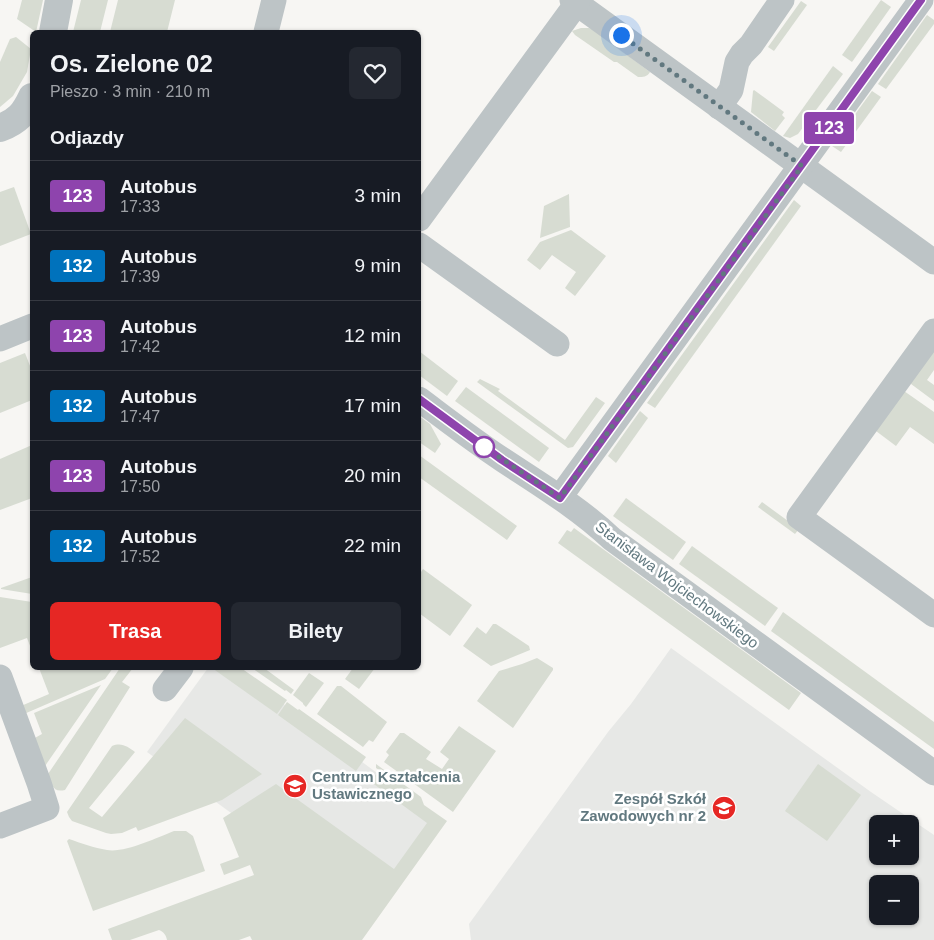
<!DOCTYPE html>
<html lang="pl">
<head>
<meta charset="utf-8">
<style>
	body { margin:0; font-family:Arial,sans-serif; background:#242831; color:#f1f3f6; height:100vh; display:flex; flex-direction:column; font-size:19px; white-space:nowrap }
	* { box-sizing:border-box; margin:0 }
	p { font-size:16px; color:#9ea1a6 }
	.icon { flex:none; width:28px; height:28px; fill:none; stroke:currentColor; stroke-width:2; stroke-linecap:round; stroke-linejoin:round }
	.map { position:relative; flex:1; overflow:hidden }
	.details { position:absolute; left:30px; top:30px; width:391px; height:640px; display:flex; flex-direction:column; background:#171b24; border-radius:8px; box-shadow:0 1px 4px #0004 }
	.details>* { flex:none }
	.badge { padding:0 10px; border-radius:4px; font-size:18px; line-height:32px }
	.buttons { position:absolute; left:869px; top:815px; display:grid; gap:10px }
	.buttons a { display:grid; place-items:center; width:50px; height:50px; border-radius:8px; background:#171b24; box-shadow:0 1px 4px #0004; font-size:25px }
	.you { position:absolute; width:25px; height:25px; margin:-12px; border:4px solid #fff; border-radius:50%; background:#1a73e8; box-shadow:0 0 0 8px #1a73e833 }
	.map>.badge { position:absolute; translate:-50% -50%; box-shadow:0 0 0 2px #fff }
	h2 { padding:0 20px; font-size:19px; line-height:45px }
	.round { display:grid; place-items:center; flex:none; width:52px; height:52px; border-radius:8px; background:#242831 }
	.summary { display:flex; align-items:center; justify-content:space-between; height:85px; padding:0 20px }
	h1 { font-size:24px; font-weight:700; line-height:38px }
	.cta { display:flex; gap:10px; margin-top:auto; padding:10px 20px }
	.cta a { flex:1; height:58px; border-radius:8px; background:#e62724; color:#fff; font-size:20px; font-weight:700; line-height:58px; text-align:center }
	.cta a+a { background:#242831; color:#f1f3f6 }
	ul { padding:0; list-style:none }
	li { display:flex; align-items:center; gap:15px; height:70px; padding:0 20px; border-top:1px solid #363941 }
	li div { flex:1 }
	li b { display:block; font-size:19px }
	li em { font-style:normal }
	li .badge { min-width:55px; font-weight:700; text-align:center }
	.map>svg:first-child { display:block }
	.built { fill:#e7e8e6; fill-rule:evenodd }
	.green { fill:#d7dcd2 }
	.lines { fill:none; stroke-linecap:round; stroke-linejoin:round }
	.minor { stroke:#bdc4c6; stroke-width:25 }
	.tertiary { stroke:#bdc4c6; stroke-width:28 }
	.line-casing { stroke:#fff; stroke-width:11 }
	.line { stroke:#8e44ad; stroke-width:8 }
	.walk { stroke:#61787f; stroke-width:5; stroke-dasharray:0 9 }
	.stop-dot { fill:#fff; stroke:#8e44ad; stroke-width:2.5 }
	.labels { text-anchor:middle; stroke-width:5; stroke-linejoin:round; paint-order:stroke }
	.street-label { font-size:15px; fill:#61787f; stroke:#fff }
	.poi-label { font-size:15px; font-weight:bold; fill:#61787f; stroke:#fff; text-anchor:start }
</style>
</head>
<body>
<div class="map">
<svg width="934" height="940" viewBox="0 0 934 940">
	<rect width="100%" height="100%" fill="#f7f6f3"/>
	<!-- built -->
	<g class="built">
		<path d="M671,648L871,792L934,835V940H471L469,924L608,732L631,704ZM878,824H910V856H878ZM878,884H910V916H878Z"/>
		<polygon points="208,668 235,668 442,821 376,918 147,752"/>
	</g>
	<!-- green -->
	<g class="green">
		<polygon points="22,0 43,0 36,32 17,19"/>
		<polygon points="81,0 108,0 100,32 73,32"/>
		<polygon points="118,0 175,0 167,32 110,32"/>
		<polygon points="881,0 891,7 852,62 842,55"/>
		<polygon points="801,1 807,5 774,51 768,47"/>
		<polygon points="927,15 934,20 934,24 886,89 878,84"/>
		<path d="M581,28H589L592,29L650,72C647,77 643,77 638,77L617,62H614L575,35L572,31Z"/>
		<polygon points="16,37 31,49 27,72 13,96 0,107 0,62 10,39"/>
		<polygon points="833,66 843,74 798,134 790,138 783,136"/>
		<polygon points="754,90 784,112 782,115 785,118 775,131 751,112 753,91"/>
		<polygon points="872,91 881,97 841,152 832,146"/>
		<polygon points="14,187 31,234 0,246 0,192"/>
		<polygon points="569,194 570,227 540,238 544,206"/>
		<polygon points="794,200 801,206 655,408 647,403"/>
		<polygon points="571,230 606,256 575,296 565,288 576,272 552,255 540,270 527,260 540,242"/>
		<polygon points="934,344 934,370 927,380 934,385 934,401 907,381"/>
		<polygon points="419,351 458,381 447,396 419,375"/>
		<polygon points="25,353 32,371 32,400 0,413 0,363"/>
		<polygon points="480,379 500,389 498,391 565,440 596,397 605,403 573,447 568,448 477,382"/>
		<polygon points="466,387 549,448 539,462 455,401"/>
		<polygon points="904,391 934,412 934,444 910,427 896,446 876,431"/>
		<polygon points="640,411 648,418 616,463 608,456"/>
		<polygon points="419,416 430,424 441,444 435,453 419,442"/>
		<polygon points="32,445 32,498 0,510 0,459"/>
		<polygon points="419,455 517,526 507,540 419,477"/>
		<polygon points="626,498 686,542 673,560 613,516"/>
		<polygon points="762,502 799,529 795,534 758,507"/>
		<polygon points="574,528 801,693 789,710 558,543 567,530 571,532"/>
		<polygon points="692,546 778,608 765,626 679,564"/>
		<polygon points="423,569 472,605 450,636 419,613 419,575"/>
		<polygon points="32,577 32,594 1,589 1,588"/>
		<polygon points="0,597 32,602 32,651 27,638 0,648"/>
		<polygon points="783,612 934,722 934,749 771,631"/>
		<polygon points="493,624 496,624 529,646 530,650 491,666 463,646 477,627 486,634"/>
		<polygon points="537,658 553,668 553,670 513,728 477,701 499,671 522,664"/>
		<polygon points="39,668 113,668 105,679 24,714 21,706 49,694"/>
		<path d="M120,668H133L122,682L130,687L65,790C52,793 52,784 48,774Z"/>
		<polygon points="212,668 241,668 287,700 277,714"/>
		<polygon points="252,668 264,668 294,690 291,694 286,690 285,691"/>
		<polygon points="353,668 375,668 359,689 345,679"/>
		<polygon points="309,673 324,683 306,707 303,704 303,703 293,695"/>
		<polygon points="101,685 45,766 33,739 42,734 34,713"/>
		<polygon points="337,686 341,686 387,722 373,742 369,740 363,747 317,714"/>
		<polygon points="287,702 298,710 299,709 366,757 356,771 278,715"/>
		<path d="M185,718L262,774L222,800L138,831L136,827L122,833L111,834L106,833L72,821L69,817L67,812L112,746C122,742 128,747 135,752L89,808L102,817Z"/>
		<polygon points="459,726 496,751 453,812 384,762 389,755 386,752 400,733 404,733 431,752 426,759 442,769 449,759 440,752"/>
		<path d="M376,764L421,797L424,805L447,821L362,940H252L250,936L239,940H167C166,935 164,932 159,930L130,940H112L108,929L254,875L250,865L224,875L220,864L239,857L223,818L276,784L394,869L427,823L371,782L379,770L376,768Z"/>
		<polygon points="818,764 861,795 827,841 785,811"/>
		<path d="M174,831H186L193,836L205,871L93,911L67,841L69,839C81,843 94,848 107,850C125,853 156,838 174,831Z"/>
	</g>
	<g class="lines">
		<!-- minor -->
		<g class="minor">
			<polyline points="572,0 934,262"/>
			<polyline points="266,32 274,0"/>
			<polyline points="719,107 731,90 737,62 742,54 751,45 782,0"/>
			<polyline points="419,219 577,3"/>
			<polyline points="419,245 557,344"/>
			<polyline points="934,331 799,517 934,615"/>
			<polyline points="0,339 32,326"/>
			<path d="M419,399C447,420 474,441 503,460C541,485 579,508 612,539L934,773"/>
			<polyline points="560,497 921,0"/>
			<polyline points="0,677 39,783 47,808 0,826"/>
			<polyline points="165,689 181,668"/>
		</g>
		<!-- tertiary -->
		<g class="tertiary">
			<polyline points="53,32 59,0"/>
			<path d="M0,128C18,121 24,114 32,97"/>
		</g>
	</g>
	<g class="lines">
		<!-- line casing -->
		<g class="line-casing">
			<polyline id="line" points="419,399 502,460 560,498 921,0"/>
		</g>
		<!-- line -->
		<use href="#line" class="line"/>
		<!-- walk -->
		<polyline class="walk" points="484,447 560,498 802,166 621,35"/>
	</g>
	<!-- icons -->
	<defs>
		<g id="school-disc" transform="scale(1.25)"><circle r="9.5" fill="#e62724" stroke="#fff"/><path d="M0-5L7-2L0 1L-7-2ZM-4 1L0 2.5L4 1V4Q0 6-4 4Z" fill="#fff"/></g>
	</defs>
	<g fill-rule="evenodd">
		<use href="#school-disc" x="295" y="786"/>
		<use href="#school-disc" x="724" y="808"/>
	</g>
	<!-- markers -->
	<circle class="stop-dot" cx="484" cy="447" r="10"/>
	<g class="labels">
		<!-- street labels -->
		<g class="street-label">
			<text transform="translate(677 585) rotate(37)" y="5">Stanisława Wojciechowskiego</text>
		</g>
		<!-- poi labels -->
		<g class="poi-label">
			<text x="312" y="782">Centrum Kształcenia<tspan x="312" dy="17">Ustawicznego</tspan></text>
			<text x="706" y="804" text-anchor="end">Zespół Szkół<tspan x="706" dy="17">Zawodowych nr 2</tspan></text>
		</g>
	</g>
</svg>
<div class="buttons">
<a>+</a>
<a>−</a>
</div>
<div class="you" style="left:621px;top:35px"></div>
<b class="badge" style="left:829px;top:128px;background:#8e44ad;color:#fff">123</b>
<section class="details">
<div class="summary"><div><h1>Os. Zielone 02</h1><p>Pieszo · 3 min · 210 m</p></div><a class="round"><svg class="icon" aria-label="heart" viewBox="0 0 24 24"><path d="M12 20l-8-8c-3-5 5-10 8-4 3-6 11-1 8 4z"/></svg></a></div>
<h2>Odjazdy</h2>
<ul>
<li><span class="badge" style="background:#8e44ad;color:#fff">123</span><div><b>Autobus</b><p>17:33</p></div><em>3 min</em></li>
<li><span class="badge" style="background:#0072bc;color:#fff">132</span><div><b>Autobus</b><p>17:39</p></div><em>9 min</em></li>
<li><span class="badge" style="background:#8e44ad;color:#fff">123</span><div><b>Autobus</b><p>17:42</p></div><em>12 min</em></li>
<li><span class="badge" style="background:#0072bc;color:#fff">132</span><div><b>Autobus</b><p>17:47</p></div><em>17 min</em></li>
<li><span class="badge" style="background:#8e44ad;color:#fff">123</span><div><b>Autobus</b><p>17:50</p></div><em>20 min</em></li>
<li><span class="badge" style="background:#0072bc;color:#fff">132</span><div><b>Autobus</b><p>17:52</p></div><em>22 min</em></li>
</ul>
<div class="cta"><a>Trasa</a><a>Bilety</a></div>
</section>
</div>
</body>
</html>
